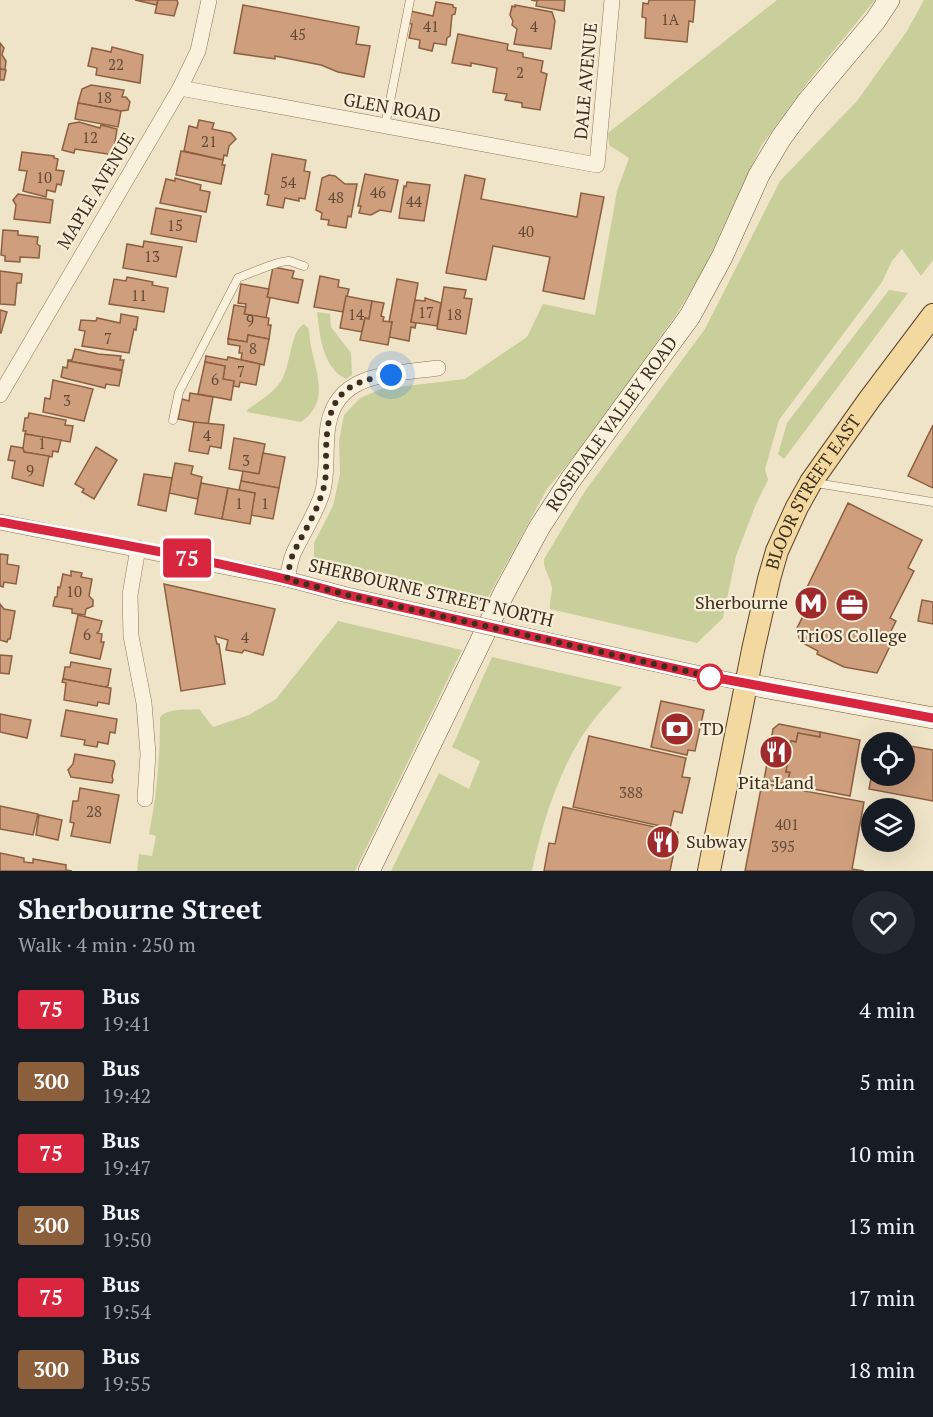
<!DOCTYPE html>
<html lang="en">
<head>
<meta charset="utf-8">
<style>
	body { margin:0; font-family:"PT Serif",serif; background:#242831; color:#f1f3f6; height:100vh; display:flex; flex-direction:column; font-size:22px; white-space:nowrap }
	* { box-sizing:border-box; margin:0 }
	p { font-size:20px; color:#9ea1a6 }
	.icon { flex:none; width:33px; height:33px; fill:none; stroke:currentColor; stroke-width:2; stroke-linecap:round; stroke-linejoin:round }
	.map { position:relative; height:871px; overflow:hidden }
	.side { display:flex; flex-direction:column; background:#171b24; flex:1 }
	.side>* { flex:none }
	.badge { padding:0 12px; border-radius:4px; font-size:21px; line-height:39px }
	.tools { position:absolute; left:861px; top:732px; display:grid; gap:12px }
	.tools a { display:grid; place-items:center; width:54px; height:54px; border-radius:50%; background:#171b24; box-shadow:0 6px 24px #0002; font-size:30px }
	.you { position:absolute; width:30px; height:30px; margin:-15px; border:4px solid #fff; border-radius:50%; background:#1a73e8; box-shadow:0 0 0 9px #1a73e833 }
	.map>.badge { position:absolute; translate:-50% -50%; box-shadow:0 0 0 3px #fff }
	.round { display:grid; place-items:center; flex:none; width:63px; height:63px; border-radius:32px; background:#242831 }
	.overview { display:flex; align-items:center; justify-content:space-between; height:102px; padding:0 18px }
	h1 { font-size:28px; font-weight:700; line-height:45px }
	ul { padding:0; list-style:none }
	li { display:flex; align-items:center; gap:18px; height:72px; padding:0 18px }
	li div { flex:1 }
	li b { display:block; font-size:22px }
	li em { font-style:normal }
	li .badge { min-width:66px; font-weight:700; text-align:center }
	.map>svg:first-child { display:block }
	.green { fill:#c9cf9b }
	.building { fill:#cf9f7d; stroke:#8d5f41; stroke-width:1.5 }
	.lines { fill:none; stroke-linecap:round; stroke-linejoin:round }
	.lane-casing { stroke:#8d765c; stroke-width:9 }
	.street-casing { stroke:#8d765c; stroke-width:16 }
	.secondary-casing { stroke:#6f573f; stroke-width:22 }
	.primary-casing { stroke:#5b4430; stroke-width:24 }
	.lane { stroke:#faf1dc; stroke-width:8 }
	.street { stroke:#faf1dc; stroke-width:15 }
	.secondary { stroke:#faf1dc; stroke-width:21 }
	.primary { stroke:#f3d9a0; stroke-width:22 }
	.street-bridge-casing { stroke:#8d765c; stroke-width:16; stroke-linecap:butt }
	.street-bridge { stroke:#faf1dc; stroke-width:15 }
	.line-casing { stroke:#fff; stroke-width:14 }
	.line { stroke:#d7263d; stroke-width:9 }
	.walk { stroke:#3d2e20; stroke-width:6; stroke-dasharray:0 10.8 }
	.stop-dot { fill:#fff; stroke:#d7263d; stroke-width:3 }
	.labels { text-anchor:middle; stroke-width:4.5; stroke-linejoin:round; paint-order:stroke }
	.number-label { font-size:15px; fill:#624a37 }
	.street-label { font-size:18px; fill:#3d2e20; stroke:#f7eed8 }
	.poi-label { font-size:18px; fill:#3d2e20; stroke:#f7eed8 }
</style>
</head>
<body>
<div class="map">
<svg width="933" height="871" viewBox="0 0 933 871">
	<rect width="100%" height="100%" fill="#f0e4c8"/>
	<!-- green -->
	<g class="green">
		<polygon points="777,0 875,0 811,78 761,146 702,273 678,312 635,373 575,455 547,489 487,599 331,563 314,557 314,543 333,506 340,474 339,441 344,415 360,398 381,389 465,379 527,337 543,304 595,315 617,191 629,158 609,145 608,133"/>
		<path d="M924,0H933V260L921,276L902,249L892,261L882,282L779,420L765,469L768,480L756,504L736,556L723,618L697,643L550,609C549,601 552,595 552,588C551,577 543,570 544,559L585,491L705,329L780,181L857,101L907,31Z"/>
		<polygon points="889,290 908,293 784,459 778,454 787,423"/>
		<path d="M317,312L330,314L331,327L351,353L352,375L346,379C322,367 320,336 317,312Z"/>
		<path d="M304,324L309,329C309,362 336,398 301,422L247,412L248,409C260,401 273,393 281,381C291,366 290,331 304,324Z"/>
		<path d="M338,621L462,650L355,871H137L139,854L152,856L156,836L149,834C157,795 160,757 160,717C168,708 187,710 199,709L213,727L249,715L276,699Z"/>
		<path d="M492,657L622,687C611,700 599,712 589,726C560,766 542,823 532,871H391L439,773L469,789L480,761L452,747Z"/>
	</g>
	<!-- building -->
	<g class="building">
		<polygon points="135,0 158,0 157,5"/>
		<polygon points="158,0 177,0 178,3 174,16 155,13"/>
		<polygon points="531,0 565,0 564,11 536,6 537,1"/>
		<polygon points="649,0 695,0 693,22 689,21 687,42 645,38 646,18 642,17 643,3 648,4"/>
		<polygon points="436,2 453,5 453,7 456,8 455,14 452,15 450,36 447,38 446,45 434,43 432,51 419,48 420,40 409,38 412,24 407,23 410,11 433,16"/>
		<polygon points="243,5 359,27 356,44 370,46 364,77 338,72 321,65 275,56 275,59 234,53"/>
		<polygon points="515,5 552,12 555,21 551,49 514,44 517,29 512,25 513,21 510,15 512,6 515,7"/>
		<polygon points="458,34 508,44 507,50 523,53 523,57 543,61 541,72 547,74 540,110 522,107 522,103 505,100 507,94 493,92 497,68 471,63 471,66 452,63"/>
		<polygon points="0,43 4,48 2,55 6,61 5,70 0,69"/>
		<polygon points="112,47 143,55 140,83 96,75 97,68 88,66 92,48 111,52"/>
		<polygon points="0,69 6,70 4,80 0,80"/>
		<polygon points="91,85 124,90 122,97 126,97 130,102 128,110 121,111 78,103 82,89"/>
		<polygon points="78,103 121,111 118,127 75,119"/>
		<polygon points="199,120 214,123 212,129 231,133 236,139 229,146 227,156 224,155 223,160 184,151 189,126 197,128"/>
		<polygon points="79,122 100,128 101,125 117,129 115,142 116,150 114,155 75,149 74,153 62,150 69,124"/>
		<polygon points="181,151 223,160 222,165 225,165 221,184 176,175"/>
		<polygon points="22,152 54,156 54,158 58,159 56,170 64,171 61,185 57,184 55,192 47,190 46,197 23,191 27,171 19,170"/>
		<polygon points="272,154 306,160 304,171 310,172 305,199 299,198 299,201 285,198 283,208 267,205 269,195 265,194"/>
		<polygon points="365,174 398,180 391,212 380,210 371,215 359,213 361,206 358,206"/>
		<polygon points="329,175 335,176 345,184 357,184 351,217 348,216 346,228 328,225 329,220 321,219 322,213 316,210 322,178"/>
		<polygon points="465,175 485,179 481,199 577,217 581,193 604,197 584,299 543,291 550,257 493,246 486,280 446,273"/>
		<polygon points="175,178 201,185 200,190 210,192 206,212 160,203 166,179 175,181"/>
		<polygon points="407,182 430,185 424,221 399,218 404,186 406,187"/>
		<polygon points="18,194 53,200 50,223 14,219 16,205 13,200"/>
		<polygon points="156,208 201,216 196,242 151,234"/>
		<polygon points="3,230 18,231 18,235 38,237 37,244 40,246 39,258 20,257 20,262 5,261 5,256 1,255"/>
		<polygon points="144,241 182,247 176,277 123,268 127,244 143,247"/>
		<polygon points="273,267 294,271 292,278 303,280 298,303 267,297"/>
		<polygon points="0,271 22,274 21,283 17,283 15,305 0,304"/>
		<polygon points="320,276 339,280 338,287 349,289 343,312 314,307"/>
		<polygon points="127,277 153,282 152,285 168,288 164,312 109,304 114,279 126,281"/>
		<polygon points="397,279 418,283 411,322 416,323 415,328 411,327 409,341 389,337 392,322 389,322"/>
		<polygon points="241,284 269,289 267,297 270,298 266,318 244,314 246,304 238,303"/>
		<polygon points="444,287 466,290 464,298 472,299 466,334 437,329"/>
		<polygon points="346,296 372,301 369,319 365,318 362,332 340,328"/>
		<polygon points="425,298 441,303 437,326 411,322 415,300 425,301"/>
		<polygon points="372,301 384,303 381,316 384,317 383,321 392,322 388,345 360,340 365,318 369,319"/>
		<polygon points="234,305 246,307 244,314 269,318 268,325 271,325 269,339 248,335 247,342 228,339"/>
		<polygon points="0,310 7,312 1,333 0,333"/>
		<polygon points="121,314 138,317 136,330 134,329 129,353 82,346 85,331 79,330 81,320 96,321 97,318 120,323"/>
		<polygon points="248,335 269,339 264,365 241,360 242,353 239,353 240,346 228,344 228,339 247,342"/>
		<polygon points="75,349 98,354 121,356 120,360 124,360 122,370 68,361 68,360 72,360"/>
		<polygon points="206,356 227,360 228,357 260,364 256,385 240,382 239,387 233,386 234,381 223,379 225,366 205,362"/>
		<polygon points="68,361 122,371 119,386 106,384 105,388 64,378 61,377 63,367 67,368"/>
		<polygon points="205,362 225,366 223,379 234,381 231,400 198,394"/>
		<polygon points="53,380 93,389 84,421 43,412 45,398 50,399"/>
		<polygon points="190,393 213,397 208,425 178,419 182,399 189,401"/>
		<polygon points="29,413 66,420 65,425 73,426 70,442 25,434 26,431 23,431 25,418 28,418"/>
		<polygon points="194,422 224,425 221,448 210,446 208,454 189,451"/>
		<polygon points="933,425 933,488 908,476"/>
		<polygon points="25,434 61,440 58,452 53,451 52,457 24,452 23,448"/>
		<polygon points="234,438 265,444 259,474 229,469"/>
		<polygon points="11,446 23,448 24,452 49,456 43,486 12,478 15,461 8,460"/>
		<polygon points="96,447 117,460 94,499 82,492 84,489 75,484"/>
		<polygon points="263,453 285,457 279,488 241,481 243,471 259,474"/>
		<polygon points="175,463 193,466 191,474 202,477 198,499 169,493"/>
		<polygon points="144,474 172,478 166,511 138,505"/>
		<polygon points="241,481 279,488 273,519 251,515 255,493 239,490"/>
		<polygon points="201,483 228,488 222,519 195,514"/>
		<polygon points="228,488 255,493 250,524 222,519"/>
		<polygon points="848,503 922,540 908,568 914,571 890,618 896,621 886,641 891,644 877,673 844,667 817,654 818,651 801,642 796,630 806,610 798,606"/>
		<polygon points="0,554 8,555 7,564 19,566 16,584 4,582 3,587 0,586"/>
		<polygon points="71,571 82,573 81,577 92,579 89,596 93,600 93,606 86,609 85,615 72,613 72,609 53,606 55,597 57,597 58,587 60,588 63,574 71,576"/>
		<polygon points="164,584 275,609 263,655 244,650 242,653 226,650 228,640 215,636 217,644 219,644 225,684 181,691"/>
		<polygon points="922,600 933,602 933,624 918,621"/>
		<polygon points="0,604 4,609 15,611 10,639 8,639 7,642 0,640"/>
		<polygon points="78,615 102,621 99,631 97,633 102,634 101,642 104,642 100,659 70,653"/>
		<polygon points="0,655 12,656 9,674 0,673"/>
		<polygon points="71,662 111,669 108,686 104,687 63,679 65,667 70,667"/>
		<polygon points="63,679 111,688 109,704 98,702 97,706 64,700 66,683 62,682"/>
		<polygon points="661,701 704,710 695,751 688,750 687,755 651,747"/>
		<polygon points="66,710 117,719 115,733 110,732 108,744 98,742 97,747 84,745 85,740 61,736"/>
		<polygon points="0,714 31,720 27,738 0,732"/>
		<polygon points="779,724 820,732 820,737 798,733 796,742 791,741 786,772 790,772 787,784 764,780 773,729"/>
		<polygon points="820,732 860,740 850,796 787,784 790,772 786,772 791,741 796,742 798,733 820,737"/>
		<polygon points="589,736 686,758 682,777 690,778 682,813 674,811 670,828 573,807"/>
		<polygon points="904,745 933,750 933,801 869,789 872,773 872,776 904,776"/>
		<polygon points="75,754 114,761 115,764 112,776 113,780 112,783 71,777 68,770 73,764"/>
		<polygon points="762,783 864,802 852,869 864,871 745,871"/>
		<polygon points="80,788 119,795 110,843 71,836 74,823 70,822 73,801 78,801"/>
		<polygon points="0,806 38,814 33,835 0,829"/>
		<polygon points="563,807 678,832 670,871 544,871 549,843 555,844"/>
		<polygon points="39,815 62,820 58,840 36,835"/>
		<polygon points="0,853 24,858 24,862 33,863 33,859 66,865 66,870 72,871 0,871"/>
	</g>
	<g class="lines">
		<!-- lane casing -->
		<g class="lane-casing">
			<g id="lane">
				<polyline points="385,126 410,0"/>
				<path d="M173,420L179,392L238,278C249,274 279,260 289,261C294,262 299,265 304,266"/>
				<polyline points="816,483 933,502"/>
			</g>
		</g>
		<!-- street casing -->
		<g class="street-casing">
			<g id="street">
				<polyline points="180,88 597,165 612,0"/>
				<polyline points="0,395 180,88 198,51 209,0"/>
				<polyline points="0,522 287,579 343,594"/>
				<polyline points="138,548 130,595 131,636 144,703 148,754 145,799"/>
				<path d="M287,579C289,570 290,561 294,552C303,533 315,515 322,494C328,475 325,455 327,435C331,371 389,375 438,368"/>
				<polyline points="523,635 747,684"/>
			</g>
		</g>
		<!-- secondary casing -->
		<g class="secondary-casing">
			<g id="secondary">
				<polyline points="747,684 933,718"/>
				<path id="s1" d="M369,871L504,593L539,528L571,479L690,316L722,257L759,175L781,138L808,101L875,21L889,0"/>
			</g>
		</g>
		<!-- primary casing -->
		<g class="primary-casing">
			<g id="primary">
				<path id="s2" d="M709,871L753,650L769,579L777,551L797,507L811,482L869,400L933,315"/>
			</g>
		</g>
		<!-- lane -->
		<use href="#lane" class="lane"/>
		<!-- street -->
		<use href="#street" class="street"/>
		<!-- secondary -->
		<use href="#secondary" class="secondary"/>
		<!-- primary -->
		<use href="#primary" class="primary"/>
		<!-- street-bridge casing -->
		<g class="street-bridge-casing">
			<polyline id="street-bridge" points="343,594 523,635"/>
		</g>
		<!-- street-bridge -->
		<use href="#street-bridge" class="street-bridge"/>
	</g>
	<g class="lines">
		<!-- line casing -->
		<g class="line-casing">
			<path id="line" d="M0,522C115,543 231,563 343,594L712,677L933,718"/>
		</g>
		<!-- line -->
		<use href="#line" class="line"/>
		<!-- walk -->
		<path class="walk" d="M391,375C339,382 327,401 326,452C326,466 327,480 322,493C316,514 303,533 294,552C290,560 289,570 287,579L343,594L712,677H710"/>
	</g>
	<!-- icons -->
	<defs>
		<g id="metro-disc" transform="scale(1.725)"><circle r="9.5" fill="#9e2a2b" stroke="#f7eed8"/><path d="M-5.5 5V-5H-3L0 0L3-5H5.5V5H3V-.5L0 4L-3-.5V5Z" fill="#fff"/></g>
		<g id="office-disc" transform="scale(1.725)"><circle r="9.5" fill="#9e2a2b" stroke="#f7eed8"/><path d="M-6-3h4V-5.5h4V-3h4V5H-6ZM-1-4.5V-3h2v-1.5ZM-6 0V1H6V0Z" fill="#fff"/></g>
		<g id="bank-disc" transform="scale(1.725)"><circle r="9.5" fill="#9e2a2b" stroke="#f7eed8"/><path d="M-6-4H6V4H-6ZM0-2.3a2.3 2.3 0 1 0 0 4.6a2.3 2.3 0 1 0 0-4.6Z" fill="#fff"/></g>
		<g id="restaurant-disc" transform="scale(1.725)"><circle r="9.5" fill="#9e2a2b" stroke="#f7eed8"/><path d="M-5-6h1v4h1v-4h1v4h1v-4h1v5L-1.5 .5V6h-2V.5L-5-1ZM5-6V6H3V1.5H1.5Q1.5-4 5-6Z" fill="#fff"/></g>
	</defs>
	<g fill-rule="evenodd">
		<use href="#metro-disc" x="811" y="603"/>
		<use href="#office-disc" x="852" y="605"/>
		<use href="#bank-disc" x="677" y="729"/>
		<use href="#restaurant-disc" x="776" y="752"/>
		<use href="#restaurant-disc" x="663" y="842"/>
	</g>
	<!-- markers -->
	<circle class="stop-dot" cx="710" cy="677" r="12"/>
	<g class="labels">
		<!-- number labels -->
		<g class="number-label">
			<text x="670" y="25">1A</text>
			<text x="431" y="32">41</text>
			<text x="534" y="32">4</text>
			<text x="298" y="40">45</text>
			<text x="116" y="70">22</text>
			<text x="520" y="78">2</text>
			<text x="104" y="103">18</text>
			<text x="90" y="143">12</text>
			<text x="209" y="147">21</text>
			<text x="44" y="183">10</text>
			<text x="288" y="188">54</text>
			<text x="378" y="198">46</text>
			<text x="336" y="203">48</text>
			<text x="414" y="207">44</text>
			<text x="175" y="231">15</text>
			<text x="526" y="237">40</text>
			<text x="152" y="262">13</text>
			<text x="139" y="301">11</text>
			<text x="426" y="318">17</text>
			<text x="356" y="320">14</text>
			<text x="454" y="320">18</text>
			<text x="250" y="326">9</text>
			<text x="108" y="344">7</text>
			<text x="253" y="354">8</text>
			<text x="241" y="377">7</text>
			<text x="215" y="385">6</text>
			<text x="67" y="406">3</text>
			<text x="207" y="441">4</text>
			<text x="42" y="449">1</text>
			<text x="246" y="466">3</text>
			<text x="30" y="476">9</text>
			<text x="239" y="509">1</text>
			<text x="265" y="509">1</text>
			<text x="74" y="597">10</text>
			<text x="87" y="640">6</text>
			<text x="245" y="643">4</text>
			<text x="631" y="798">388</text>
			<text x="94" y="817">28</text>
			<text x="787" y="830">401</text>
			<text x="783" y="852">395</text>
		</g>
		<!-- street labels -->
		<g class="street-label">
			<text transform="translate(586 81) rotate(-85)" y="6">DALE AVENUE</text>
			<text transform="translate(392 108) rotate(10)" y="6">GLEN ROAD</text>
			<text transform="translate(96 191) rotate(-59)" y="6">MAPLE AVENUE</text>
			<text dy="6" stroke="none"><textPath href="#s1" startOffset="510">ROSEDALE VALLEY ROAD</textPath></text>
			<text dy="6" stroke="none"><textPath href="#s2" startOffset="396">BLOOR STREET EAST</textPath></text>
			<text transform="translate(431 593) rotate(13)" y="6">SHERBOURNE STREET NORTH</text>
		</g>
		<!-- poi labels -->
		<g class="poi-label">
			<text x="788" y="609" text-anchor="end">Sherbourne</text>
			<text x="852" y="642">TriOS College</text>
			<text x="700" y="735" text-anchor="start">TD</text>
			<text x="776" y="789">Pita Land</text>
			<text x="686" y="848" text-anchor="start">Subway</text>
		</g>
	</g>
</svg>
<div class="tools">
<a><svg class="icon" aria-label="locate" viewBox="0 0 24 24"><circle cx="12" cy="12" r="6"/><path d="M12 2v4M12 18v4M2 12h4M18 12h4"/></svg></a>
<a><svg class="icon" aria-label="layers" viewBox="0 0 24 24"><path d="M12 4l9 5-9 5-9-5zM3 14l9 5 9-5"/></svg></a>
</div>
<div class="you" style="left:391px;top:375px"></div>
<b class="badge" style="left:187px;top:558px;background:#d7263d;color:#fff">75</b>
</div>
<section class="side">
<div class="overview"><div><h1>Sherbourne Street</h1><p>Walk · 4 min · 250 m</p></div><a class="round"><svg class="icon" aria-label="heart" viewBox="0 0 24 24"><path d="M12 20l-8-8c-3-5 5-10 8-4 3-6 11-1 8 4z"/></svg></a></div>
<ul>
<li><span class="badge" style="background:#d7263d;color:#fff">75</span><div><b>Bus</b><p>19:41</p></div><em>4 min</em></li>
<li><span class="badge" style="background:#8b5e3c;color:#fff">300</span><div><b>Bus</b><p>19:42</p></div><em>5 min</em></li>
<li><span class="badge" style="background:#d7263d;color:#fff">75</span><div><b>Bus</b><p>19:47</p></div><em>10 min</em></li>
<li><span class="badge" style="background:#8b5e3c;color:#fff">300</span><div><b>Bus</b><p>19:50</p></div><em>13 min</em></li>
<li><span class="badge" style="background:#d7263d;color:#fff">75</span><div><b>Bus</b><p>19:54</p></div><em>17 min</em></li>
<li><span class="badge" style="background:#8b5e3c;color:#fff">300</span><div><b>Bus</b><p>19:55</p></div><em>18 min</em></li>
</ul>
</section>
</body>
</html>
